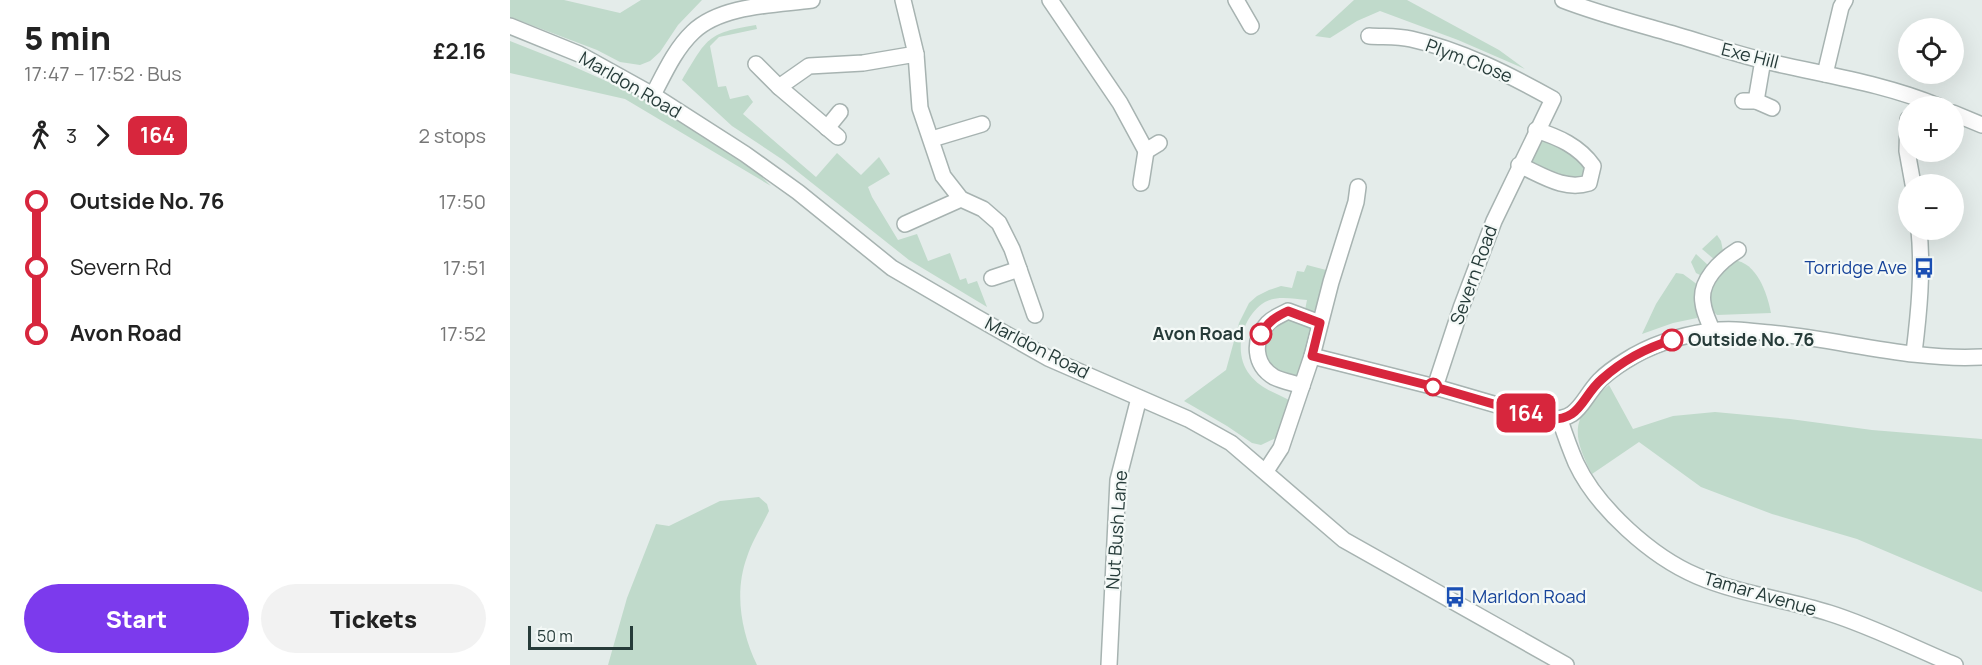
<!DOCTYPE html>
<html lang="en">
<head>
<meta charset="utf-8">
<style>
	body { margin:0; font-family:Manrope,sans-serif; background:#f2f2f2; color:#222; height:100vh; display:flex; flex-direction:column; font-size:22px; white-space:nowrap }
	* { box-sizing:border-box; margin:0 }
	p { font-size:20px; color:#767676 }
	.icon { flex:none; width:33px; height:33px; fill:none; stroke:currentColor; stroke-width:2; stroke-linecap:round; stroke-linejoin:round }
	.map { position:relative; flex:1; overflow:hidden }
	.drawer { display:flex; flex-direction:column; background:#fff; width:510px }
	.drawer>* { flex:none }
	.badge { padding:0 12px; border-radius:9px; font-size:21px; line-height:39px }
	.tools { position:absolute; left:1388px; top:18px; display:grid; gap:12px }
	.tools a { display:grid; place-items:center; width:66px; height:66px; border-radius:50%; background:#fff; box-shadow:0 6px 24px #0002; font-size:30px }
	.scale { position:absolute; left:18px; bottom:15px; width:105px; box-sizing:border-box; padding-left:6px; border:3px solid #263b39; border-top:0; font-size:16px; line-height:21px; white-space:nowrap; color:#263b39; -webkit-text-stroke:4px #f4f9f7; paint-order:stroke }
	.map>.badge { position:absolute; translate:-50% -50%; box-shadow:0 0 0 3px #fff }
	.legs { display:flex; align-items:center; gap:9px; height:66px; padding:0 24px; font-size:20px }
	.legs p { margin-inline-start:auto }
	.headline { display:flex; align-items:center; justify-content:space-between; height:102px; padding:0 24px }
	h1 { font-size:33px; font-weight:800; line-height:45px }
	.button { display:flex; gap:12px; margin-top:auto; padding:12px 24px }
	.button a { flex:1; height:69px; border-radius:36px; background:#7c3aed; color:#fff; font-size:24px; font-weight:800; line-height:69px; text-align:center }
	.button a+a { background:#f2f2f2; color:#222 }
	ul { padding:0 24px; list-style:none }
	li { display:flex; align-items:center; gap:21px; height:66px; font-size:22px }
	li i { display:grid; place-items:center; width:9px; height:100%; margin:0 8px; background:currentColor }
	li i::after { content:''; width:15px; height:15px; margin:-8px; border:4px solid; border-radius:50%; background:#fff }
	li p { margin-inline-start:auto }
	li:first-child i { background:linear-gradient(#0000 50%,currentColor 0) }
	li:last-child i { background:linear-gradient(currentColor 50%,#0000 0) }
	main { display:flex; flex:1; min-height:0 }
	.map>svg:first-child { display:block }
	.green { fill:#c0dacb }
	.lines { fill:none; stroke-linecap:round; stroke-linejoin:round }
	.minor-casing { stroke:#a7b3b1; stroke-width:18 }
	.minor { stroke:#fff; stroke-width:15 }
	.line-1-casing { stroke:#fff; stroke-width:14 }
	.line-1 { stroke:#d7263d; stroke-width:9 }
	.stop-1-dot { fill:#fff; stroke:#d7263d; stroke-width:3 }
	.labels { text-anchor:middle; stroke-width:4.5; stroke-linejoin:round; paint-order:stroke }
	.street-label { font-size:18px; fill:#263b39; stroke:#f4f9f7 }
	.transit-label { font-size:18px; fill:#164399; stroke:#f4f9f7; text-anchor:end }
	.stop-label { font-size:18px; font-weight:bold; fill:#263b39; stroke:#f4f9f7; text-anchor:end }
</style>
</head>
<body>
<main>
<section class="drawer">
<div class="headline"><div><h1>5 min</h1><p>17:47 – 17:52 · Bus</p></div><b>£2.16</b></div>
<div class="legs"><svg class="icon" aria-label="walk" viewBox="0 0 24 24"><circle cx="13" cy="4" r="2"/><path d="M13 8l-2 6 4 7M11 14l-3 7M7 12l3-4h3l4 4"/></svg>3<svg class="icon" aria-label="forward" viewBox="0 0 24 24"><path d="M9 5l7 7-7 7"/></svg><b class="badge" style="background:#d7263d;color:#fff">164</b><p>2 stops</p></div>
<ul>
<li><i style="color:#d7263d"></i><b>Outside No. 76</b><p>17:50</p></li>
<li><i style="color:#d7263d"></i><span>Severn Rd</span><p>17:51</p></li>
<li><i style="color:#d7263d"></i><b>Avon Road</b><p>17:52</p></li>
</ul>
<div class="button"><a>Start</a><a>Tickets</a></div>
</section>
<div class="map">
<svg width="1472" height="665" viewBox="0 0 1472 665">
	<rect width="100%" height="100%" fill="#e4ecea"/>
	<!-- green -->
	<g class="green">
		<polygon points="0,0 54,0 110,13 131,0 192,0 168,25 150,52 140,61 130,65 110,62 87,50 0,17"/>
		<polygon points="844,0 897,0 989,50 1015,69 948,40 870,11 847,21 820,38 805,36"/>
		<path d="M246,25L247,29L209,37L200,46L208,87L216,86L220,99L238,95L243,102L233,114L306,177L327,153L351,175L369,157L380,174L358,187L362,197L388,240L407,234L418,261L440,253L450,280L456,278L458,284L467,281L477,307L399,260L273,160L222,126L172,80C197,39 196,33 246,25Z"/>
		<polygon points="0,41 58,64 125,94 236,161 261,186 115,99 0,73"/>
		<polygon points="1026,130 1075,154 1079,183 1009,165"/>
		<polygon points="1207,235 1211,241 1213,251 1205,260 1192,249"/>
		<polygon points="1186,254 1199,266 1192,276 1186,273 1181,262"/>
		<path d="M1223,260C1247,262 1257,293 1261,313L1207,315C1187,299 1211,273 1223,260Z"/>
		<path d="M797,265L820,271L809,307L804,311L795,310L797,300C784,299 767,295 755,302C732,316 722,353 740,375C750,388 765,393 779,400L766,438L751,445L742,443L717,426L674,401L716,370L729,323L739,303L747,296L759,290L771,286L782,288L787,271L794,272Z"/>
		<polygon points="1166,273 1173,274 1188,285 1187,318 1163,323 1132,334 1146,304"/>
		<polygon points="766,317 810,323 792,386 754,369 751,334"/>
		<path d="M1099,385L1123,429L1163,416L1205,412L1280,419L1362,430L1472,439V592L1347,539L1262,514L1191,487L1129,442L1082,474C1060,432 1062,416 1099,385Z"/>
		<path d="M249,497L257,504L259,511C252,526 242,541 237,557C224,592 231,632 247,665H98L117,598L146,524L159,526L210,501Z"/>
	</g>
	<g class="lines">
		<!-- minor casing -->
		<g class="minor-casing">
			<g id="minor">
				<polyline points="393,0 406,54 410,108 433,176 451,199 473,209 489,223 502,249 525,315"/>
				<polyline points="540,0 610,103 636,151 649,143"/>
				<polyline points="726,0 741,26"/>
				<path d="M1053,0C1084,12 1117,21 1149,30C1185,40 1219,52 1255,61C1314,75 1373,83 1428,106"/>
				<polyline points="0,26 69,54 143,95 235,154 288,192 382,268 466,317 538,358 678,419 721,443 834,540 1056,665"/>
				<path d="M859,36C873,37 888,36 901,39C951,50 998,74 1043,99L984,221L951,308L925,387"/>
				<polyline points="246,64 269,87 328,137"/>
				<polyline points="1315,74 1331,7 1335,0"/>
				<polyline points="269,87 299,66 353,63 406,54"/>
				<path d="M143,95C154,74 165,49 183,32C211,5 265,5 302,0"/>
				<polyline points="1233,101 1246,101 1262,108"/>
				<polyline points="1246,101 1253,60"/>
				<polyline points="1443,113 1472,125"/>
				<polyline points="1398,119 1397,151 1403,184"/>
				<polyline points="317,128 330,112"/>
				<polyline points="422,139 472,124"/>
				<path d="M1009,165C1032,175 1054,191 1079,183L1083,166C1069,146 1048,137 1026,130"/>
				<polyline points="631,183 636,151"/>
				<polyline points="395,224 451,199"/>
				<polyline points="482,278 509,269"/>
				<path d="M1202,330C1199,322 1194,313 1193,303C1189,281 1210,261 1228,250"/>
				<path d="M1404,353C1409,312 1413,271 1409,230"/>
				<path d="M802,356L925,387L1035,419C1070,422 1070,401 1090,380C1097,373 1107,366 1115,361C1140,345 1172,335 1201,331C1220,328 1240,331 1260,333C1329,339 1402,361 1472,357"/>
				<path d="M792,386C783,383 772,381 764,377C744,365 742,340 758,323C764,317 771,315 778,311L810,323"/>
				<path d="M1050,420C1055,435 1060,449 1066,463C1087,508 1142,557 1187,576C1229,594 1275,599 1319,613C1361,626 1404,648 1445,665"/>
				<polyline points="756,471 771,448 802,356 821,282 846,202 848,187"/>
				<polyline points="599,665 608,480 629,398"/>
			</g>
		</g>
		<!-- minor -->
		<use href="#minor" class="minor"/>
	</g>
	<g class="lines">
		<!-- line-1 casing -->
		<g class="line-1-casing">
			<path id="line-1" d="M751,334C758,322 765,317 778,311L810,323L802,356L925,387L1035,419C1072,422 1070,398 1092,379C1112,361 1136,348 1162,340"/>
		</g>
		<!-- line-1 -->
		<use href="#line-1" class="line-1"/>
	</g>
	<!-- icons -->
	<defs>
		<g id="bus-bare" transform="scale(1.62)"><path d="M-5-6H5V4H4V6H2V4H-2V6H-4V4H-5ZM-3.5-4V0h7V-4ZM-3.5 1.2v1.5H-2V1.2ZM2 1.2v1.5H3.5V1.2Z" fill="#1a4fb4" stroke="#f4f9f7" stroke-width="2.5" paint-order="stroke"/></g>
	</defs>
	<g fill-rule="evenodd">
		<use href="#bus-bare" x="1414" y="268"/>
		<use href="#bus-bare" x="945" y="597"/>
	</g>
	<!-- markers -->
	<g class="stop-1-dot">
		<circle cx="751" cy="334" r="10"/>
		<circle cx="1162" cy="340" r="10"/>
		<circle cx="923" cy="387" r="8"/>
	</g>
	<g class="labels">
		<!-- street labels -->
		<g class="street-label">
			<text transform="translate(1240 56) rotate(14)" y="6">Exe Hill</text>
			<text transform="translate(959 61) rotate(21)" y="6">Plym Close</text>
			<text transform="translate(120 85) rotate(30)" y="6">Marldon Road</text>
			<text transform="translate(964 275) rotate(-70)" y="6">Severn Road</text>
			<text transform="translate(527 348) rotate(27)" y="6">Marldon Road</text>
			<text transform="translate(607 530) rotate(-86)" y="6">Nut Bush Lane</text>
			<text transform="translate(1250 594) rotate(16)" y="6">Tamar Avenue</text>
		</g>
		<!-- transit labels -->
		<g class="transit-label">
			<text x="1397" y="274">Torridge Ave</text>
			<text x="962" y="603" text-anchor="start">Marldon Road</text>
		</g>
		<!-- stop labels -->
		<g class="stop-label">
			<text x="734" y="340">Avon Road</text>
			<text x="1178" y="346" text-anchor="start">Outside No. 76</text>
		</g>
	</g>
</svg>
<div class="tools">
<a><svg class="icon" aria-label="locate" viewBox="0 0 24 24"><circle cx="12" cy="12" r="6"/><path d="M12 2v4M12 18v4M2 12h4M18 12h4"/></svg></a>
<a>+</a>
<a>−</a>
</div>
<div class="scale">50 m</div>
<b class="badge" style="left:1016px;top:413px;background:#d7263d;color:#fff">164</b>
</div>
</main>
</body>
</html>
